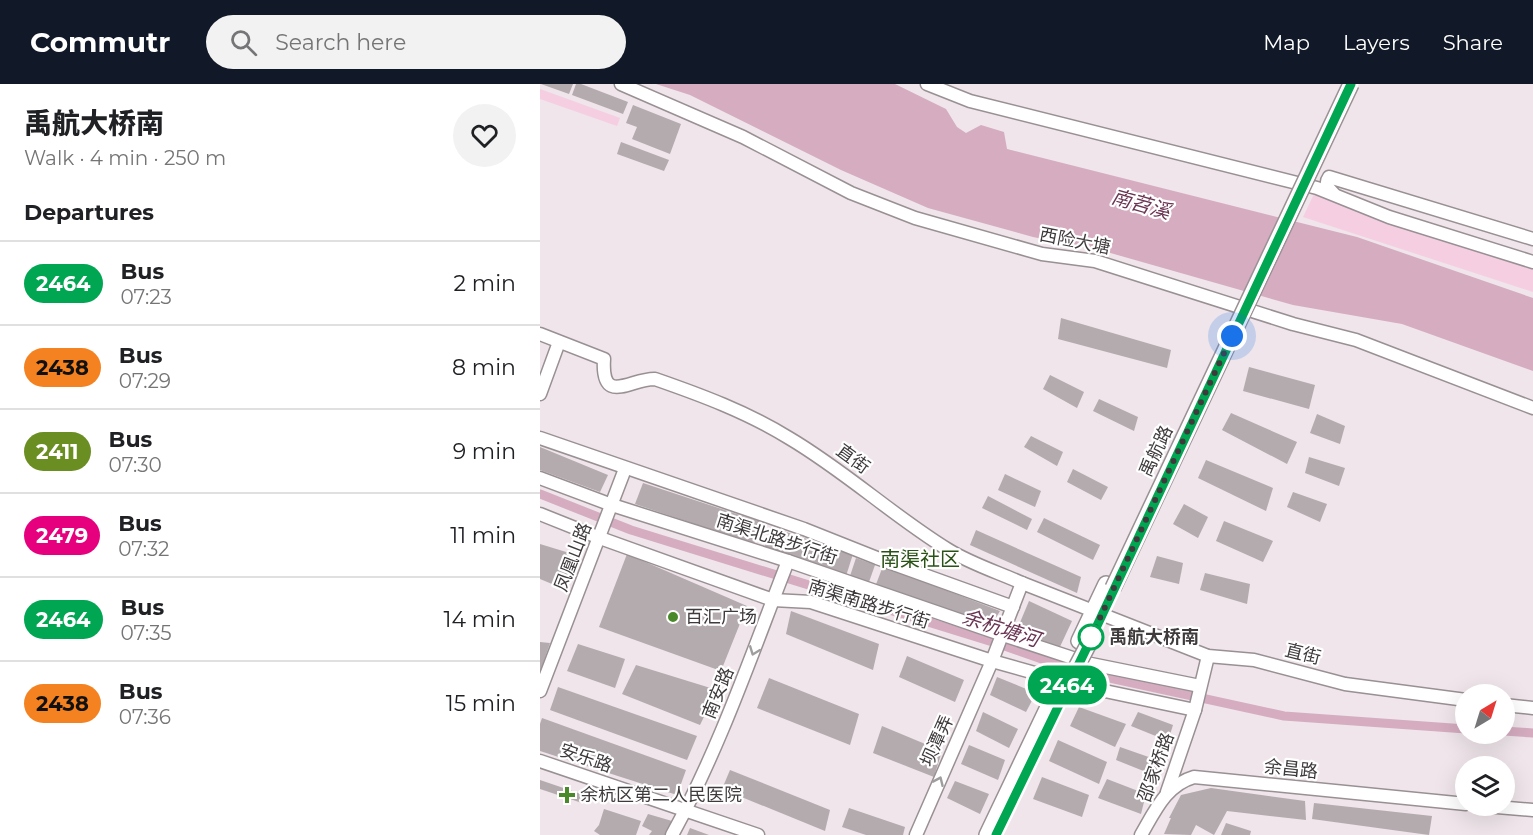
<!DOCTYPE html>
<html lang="en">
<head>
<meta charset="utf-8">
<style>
	body { margin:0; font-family:Montserrat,"Noto Sans SC",sans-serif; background:#f2f2f2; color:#202124; height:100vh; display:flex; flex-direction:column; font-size:22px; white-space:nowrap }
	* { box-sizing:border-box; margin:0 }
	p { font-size:20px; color:#757577 }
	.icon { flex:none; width:33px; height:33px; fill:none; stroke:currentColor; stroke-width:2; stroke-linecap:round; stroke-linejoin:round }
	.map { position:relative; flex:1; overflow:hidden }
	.side { display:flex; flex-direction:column; background:#fff; width:540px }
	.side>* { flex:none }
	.badge { padding:0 12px; border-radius:20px; font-size:21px; line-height:39px }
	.needle { width:39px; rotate:38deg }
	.controls { position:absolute; left:915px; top:600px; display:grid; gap:12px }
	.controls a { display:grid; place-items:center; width:60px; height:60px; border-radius:50%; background:#fff; box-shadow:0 6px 24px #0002; font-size:30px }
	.you { position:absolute; width:30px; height:30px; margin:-15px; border:4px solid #fff; border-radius:50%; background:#1a73e8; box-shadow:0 0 0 9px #1a73e833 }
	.map>.badge { position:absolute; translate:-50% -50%; box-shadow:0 0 0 3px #fff }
	h2 { padding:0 24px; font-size:22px; line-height:54px }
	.round { display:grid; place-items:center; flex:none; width:63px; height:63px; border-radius:32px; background:#f2f2f2 }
	.head { display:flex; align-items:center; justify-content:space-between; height:102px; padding:0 24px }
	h1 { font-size:28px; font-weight:800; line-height:45px }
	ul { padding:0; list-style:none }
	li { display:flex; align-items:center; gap:18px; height:84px; padding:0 24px; border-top:2px solid #e0e0e0 }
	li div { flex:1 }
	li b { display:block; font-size:22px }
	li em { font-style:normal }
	li .badge { min-width:66px; font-weight:700; text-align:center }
	header { display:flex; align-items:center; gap:36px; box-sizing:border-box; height:84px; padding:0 30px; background:#111827; color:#fff }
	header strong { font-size:28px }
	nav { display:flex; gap:33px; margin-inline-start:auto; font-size:21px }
	.search { width:420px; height:54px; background:#f2f2f2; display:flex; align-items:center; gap:15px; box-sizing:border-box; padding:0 21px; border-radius:33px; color:#757577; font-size:22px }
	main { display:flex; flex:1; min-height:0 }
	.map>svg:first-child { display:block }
	.green { fill:#f5cee1 }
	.water { fill:#d5acc0 }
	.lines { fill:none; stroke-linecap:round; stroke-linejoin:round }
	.canal { stroke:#d5acc0; stroke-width:9 }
	.building { fill:#b4abaf }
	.minor-casing { stroke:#999094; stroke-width:15 }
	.major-casing { stroke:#999094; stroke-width:18 }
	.minor { stroke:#fff; stroke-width:12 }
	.major { stroke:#fff; stroke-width:15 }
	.major-bridge-casing { stroke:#999094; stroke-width:18; stroke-linecap:butt }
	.major-bridge { stroke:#fff; stroke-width:15 }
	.oneway { stroke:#9f9d9e }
	.line-casing { stroke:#fff; stroke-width:14 }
	.line { stroke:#00a651; stroke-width:9 }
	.walk { stroke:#3f3b3d; stroke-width:6; stroke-dasharray:0 10.8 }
	.poi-dot { fill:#4a892a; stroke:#fff; stroke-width:2 }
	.stop-dot { fill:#fff; stroke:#00a651; stroke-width:3 }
	.labels { text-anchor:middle; stroke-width:4.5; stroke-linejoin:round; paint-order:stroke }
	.street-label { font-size:18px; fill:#3f3b3d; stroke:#fff }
	.poi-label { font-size:18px; fill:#3f3b3d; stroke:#fff; text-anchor:start }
	.stop-label { font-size:18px; font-weight:bold; fill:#3f3b3d; stroke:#fff; text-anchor:start }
	.water-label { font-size:20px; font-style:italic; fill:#6a3552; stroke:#fff }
	.neighbourhood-label { font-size:20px; fill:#2a5216; stroke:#fff }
</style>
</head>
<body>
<header>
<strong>Commutr</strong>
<div class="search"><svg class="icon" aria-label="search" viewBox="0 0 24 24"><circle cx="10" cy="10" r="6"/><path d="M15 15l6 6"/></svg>Search here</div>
<nav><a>Map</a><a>Layers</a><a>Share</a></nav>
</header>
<main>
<section class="side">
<div class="head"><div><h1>禹航大桥南</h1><p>Walk · 4 min · 250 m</p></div><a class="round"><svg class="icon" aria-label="heart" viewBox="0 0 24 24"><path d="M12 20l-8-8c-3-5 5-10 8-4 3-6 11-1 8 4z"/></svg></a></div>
<h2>Departures</h2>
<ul>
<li><span class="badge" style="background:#00a651;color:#fff">2464</span><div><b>Bus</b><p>07:23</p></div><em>2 min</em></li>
<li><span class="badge" style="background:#f58220;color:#111">2438</span><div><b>Bus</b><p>07:29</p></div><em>8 min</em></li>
<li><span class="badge" style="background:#6b8e23;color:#fff">2411</span><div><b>Bus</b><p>07:30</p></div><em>9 min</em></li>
<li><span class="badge" style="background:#e6007e;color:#fff">2479</span><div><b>Bus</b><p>07:32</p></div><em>11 min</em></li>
<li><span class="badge" style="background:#00a651;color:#fff">2464</span><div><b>Bus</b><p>07:35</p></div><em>14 min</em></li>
<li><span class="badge" style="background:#f58220;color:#111">2438</span><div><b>Bus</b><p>07:36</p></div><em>15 min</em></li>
</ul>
</section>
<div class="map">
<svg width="993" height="751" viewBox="0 0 993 751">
	<rect width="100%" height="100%" fill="#efe5ea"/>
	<!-- green -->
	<g class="green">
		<polygon points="0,5 80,34 77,42 0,15"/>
		<polygon points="776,106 993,178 993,208 763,133"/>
	</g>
	<!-- water -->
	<polygon class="water" points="116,0 355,0 406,25 417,43 426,49 441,41 464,48 467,65 817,153 993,214 993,287 862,240 753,221 567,168 493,153 388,124 301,86 150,11"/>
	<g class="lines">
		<!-- canal -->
		<g class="canal">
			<polyline points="0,410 91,446 459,560 533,586 744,632 926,645"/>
			<polyline points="964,647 993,649"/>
		</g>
	</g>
	<!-- building -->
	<g class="building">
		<polygon points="1,0 33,0 29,10"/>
		<polygon points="36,0 41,0 88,18 83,30 32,11"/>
		<polygon points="93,21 141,40 130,70 92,55 97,43 86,39"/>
		<polygon points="81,58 129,76 124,87 77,70"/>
		<polygon points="521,234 631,266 627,284 518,255"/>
		<polygon points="709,283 775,301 769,325 703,307"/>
		<polygon points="510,291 544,308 537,324 503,305"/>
		<polygon points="559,315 598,333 594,347 553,327"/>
		<polygon points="691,329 757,358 747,380 682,346"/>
		<polygon points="777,330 805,342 800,360 770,349"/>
		<polygon points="491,352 523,368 517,382 484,363"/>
		<polygon points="0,363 68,391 60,408 0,386"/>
		<polygon points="769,373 805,384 799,402 765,389"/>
		<polygon points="666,376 733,404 726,427 658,394"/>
		<polygon points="533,385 568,403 561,416 527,398"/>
		<polygon points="465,390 501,407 495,423 458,406"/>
		<polygon points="103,399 221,438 214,460 95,420"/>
		<polygon points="753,408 787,420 780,438 747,423"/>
		<polygon points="448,412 492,435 487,446 442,424"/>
		<polygon points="644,420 668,433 658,454 633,440"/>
		<polygon points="504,434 560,461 553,476 497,448"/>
		<polygon points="684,437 733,457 723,478 676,457"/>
		<polygon points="231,443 313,470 306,492 224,465"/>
		<polygon points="436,446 541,493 537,509 430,461"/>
		<polygon points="0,460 36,471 24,505 0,495"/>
		<polygon points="87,470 207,522 181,587 59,543"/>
		<polygon points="617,472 643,479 639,500 610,493"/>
		<polygon points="316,474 335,481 329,498 310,492"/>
		<polygon points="343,482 460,527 451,542 335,503"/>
		<polygon points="665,489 710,500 707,520 660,506"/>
		<polygon points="489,517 532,537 518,567 476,548"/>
		<polygon points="251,527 339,560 333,586 246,550"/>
		<polygon points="0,558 10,559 0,588"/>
		<polygon points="38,560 85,575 75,604 27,587"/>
		<polygon points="367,572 424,596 415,618 359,593"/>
		<polygon points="96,581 177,606 160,641 82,610"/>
		<polygon points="457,593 496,609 486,628 450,611"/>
		<polygon points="229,594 319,630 310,661 217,624"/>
		<polygon points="18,603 157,652 147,676 10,626"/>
		<polygon points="539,623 586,640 575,663 530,642"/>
		<polygon points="443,628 478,645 469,664 436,647"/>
		<polygon points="598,628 633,641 628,657 591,642"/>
		<polygon points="2,634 146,686 137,711 0,667 0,640"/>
		<polygon points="342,642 402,667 394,693 333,669"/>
		<polygon points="518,656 567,678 559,700 509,677"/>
		<polygon points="429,661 465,676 458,696 421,680"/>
		<polygon points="580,663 623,678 616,692 576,676"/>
		<polygon points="190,686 290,726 285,747 182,705"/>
		<polygon points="502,693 549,711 542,733 493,715"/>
		<polygon points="567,695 606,710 601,730 558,714"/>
		<polygon points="0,696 44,711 42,719 0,705"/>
		<polygon points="415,697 449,710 440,730 407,714"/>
		<polygon points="671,704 765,717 766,736 687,727 674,751 656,741 651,751 624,750 631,734 629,734 641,711"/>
		<polygon points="774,719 892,732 889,751 772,735"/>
		<polygon points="309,724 365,743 363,751 326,751 302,743"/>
		<polygon points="64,725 101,737 96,751 60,751 54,747 59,741"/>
		<polygon points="108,730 132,737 125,751 109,751 112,747 102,742"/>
		<polygon points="686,739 711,747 710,751 681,751"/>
		<polygon points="150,744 169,751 147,751"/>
	</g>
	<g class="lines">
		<!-- minor casing -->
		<g class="minor-casing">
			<g id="minor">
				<polyline points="81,0 203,53 311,109 375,134 502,170 555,177 753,240 816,256 993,324"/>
				<polyline points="387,0 430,17 777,104 849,133 993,178"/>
				<path d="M794,110C788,104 784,100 789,93L993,155"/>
				<path d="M0,250L64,275C61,323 91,294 115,295C161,311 207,328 249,354C305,387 352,431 407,465C429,479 457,488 482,499"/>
				<polyline points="0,310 19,258"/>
				<polyline points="0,354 264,445 337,474 473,523"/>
				<polyline points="0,394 72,421 248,477 463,551 551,580 660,602"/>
				<polyline points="0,430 60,454 233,516 271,518 452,577 541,602 655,626"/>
				<polyline points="0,607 85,385"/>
				<polyline points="964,621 993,624"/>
				<polyline points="0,677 218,751"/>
				<polyline points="627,708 655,626 668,572"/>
				<polyline points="945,722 993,726"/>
				<path d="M132,751C180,664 212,569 248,477"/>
				<polyline points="376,751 452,577 482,499 668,572 714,576 805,600 926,616"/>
				<path d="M601,751C615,727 626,701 654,693L926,720"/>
			</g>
		</g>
		<!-- major casing -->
		<g class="major-casing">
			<g id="major">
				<polyline points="539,557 566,500"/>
				<polyline points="447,751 519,600"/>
			</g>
		</g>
		<!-- minor -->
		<use href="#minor" class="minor"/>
		<!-- major -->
		<use href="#major" class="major"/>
		<!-- major-bridge casing -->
		<g class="major-bridge-casing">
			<g id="major-bridge">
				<polyline points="573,504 811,0"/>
				<polyline points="526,603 548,561"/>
			</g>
		</g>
		<!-- major-bridge -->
		<use href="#major-bridge" class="major-bridge"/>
	</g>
	<!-- one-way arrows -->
	<defs><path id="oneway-chevron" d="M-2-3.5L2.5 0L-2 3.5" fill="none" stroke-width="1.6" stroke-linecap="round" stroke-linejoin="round" transform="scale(1.5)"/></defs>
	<g class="oneway">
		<use href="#oneway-chevron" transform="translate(214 567) rotate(111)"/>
		<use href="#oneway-chevron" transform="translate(399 697) rotate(-66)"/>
	</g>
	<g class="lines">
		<!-- line casing -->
		<g class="line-casing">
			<polyline id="line" points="456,751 548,561 811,0"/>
		</g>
		<!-- line -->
		<use href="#line" class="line"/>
		<!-- walk -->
		<polyline class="walk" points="551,553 692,252"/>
	</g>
	<!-- markers -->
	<g class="poi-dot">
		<circle cx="133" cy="533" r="6"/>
		<path d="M24 702h6v6h6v6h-6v6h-6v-6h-6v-6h6z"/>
	</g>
	<circle class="stop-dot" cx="551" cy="553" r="12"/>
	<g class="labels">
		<!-- street labels -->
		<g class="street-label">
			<text transform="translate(535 157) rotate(11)" y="6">西险大塘</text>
			<text transform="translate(616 367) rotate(-65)" y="6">禹航路</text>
			<text transform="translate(313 375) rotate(36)" y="6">直街</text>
			<text transform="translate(237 455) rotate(18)" y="6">南渠北路步行街</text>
			<text transform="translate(33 473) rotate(-69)" y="6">凤凰山路</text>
			<text transform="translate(329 520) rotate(17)" y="6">南渠南路步行街</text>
			<text transform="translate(763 570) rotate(14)" y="6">直街</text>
			<text transform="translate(178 609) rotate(-68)" y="6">南安路</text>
			<text transform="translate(397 657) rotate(-66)" y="6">坝潭弄</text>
			<text transform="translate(46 674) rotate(19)" y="6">安乐路</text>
			<text transform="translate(616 683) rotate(-70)" y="6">邵家桥路</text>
			<text transform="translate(751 685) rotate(6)" y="6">余昌路</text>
		</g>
		<!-- poi labels -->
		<g class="poi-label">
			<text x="145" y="539">百汇广场</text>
			<text x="40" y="717">余杭区第二人民医院</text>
		</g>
		<!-- stop labels -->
		<g class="stop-label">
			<text x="569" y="559">禹航大桥南</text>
		</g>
		<!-- water labels -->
		<g class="water-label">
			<text transform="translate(601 120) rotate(16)" y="7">南苕溪</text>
			<text transform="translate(461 544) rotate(18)" y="7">余杭塘河</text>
		</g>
		<!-- neighbourhood labels -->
		<g class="neighbourhood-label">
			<text x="380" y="482">南渠社区</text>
		</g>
	</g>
</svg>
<div class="controls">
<a><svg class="needle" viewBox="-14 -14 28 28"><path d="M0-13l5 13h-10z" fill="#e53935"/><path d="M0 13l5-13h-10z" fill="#757577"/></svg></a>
<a><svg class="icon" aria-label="layers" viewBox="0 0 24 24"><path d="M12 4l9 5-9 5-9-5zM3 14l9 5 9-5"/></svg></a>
</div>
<div class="you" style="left:692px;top:252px"></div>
<b class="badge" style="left:527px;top:601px;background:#00a651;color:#fff">2464</b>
</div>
</main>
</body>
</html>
